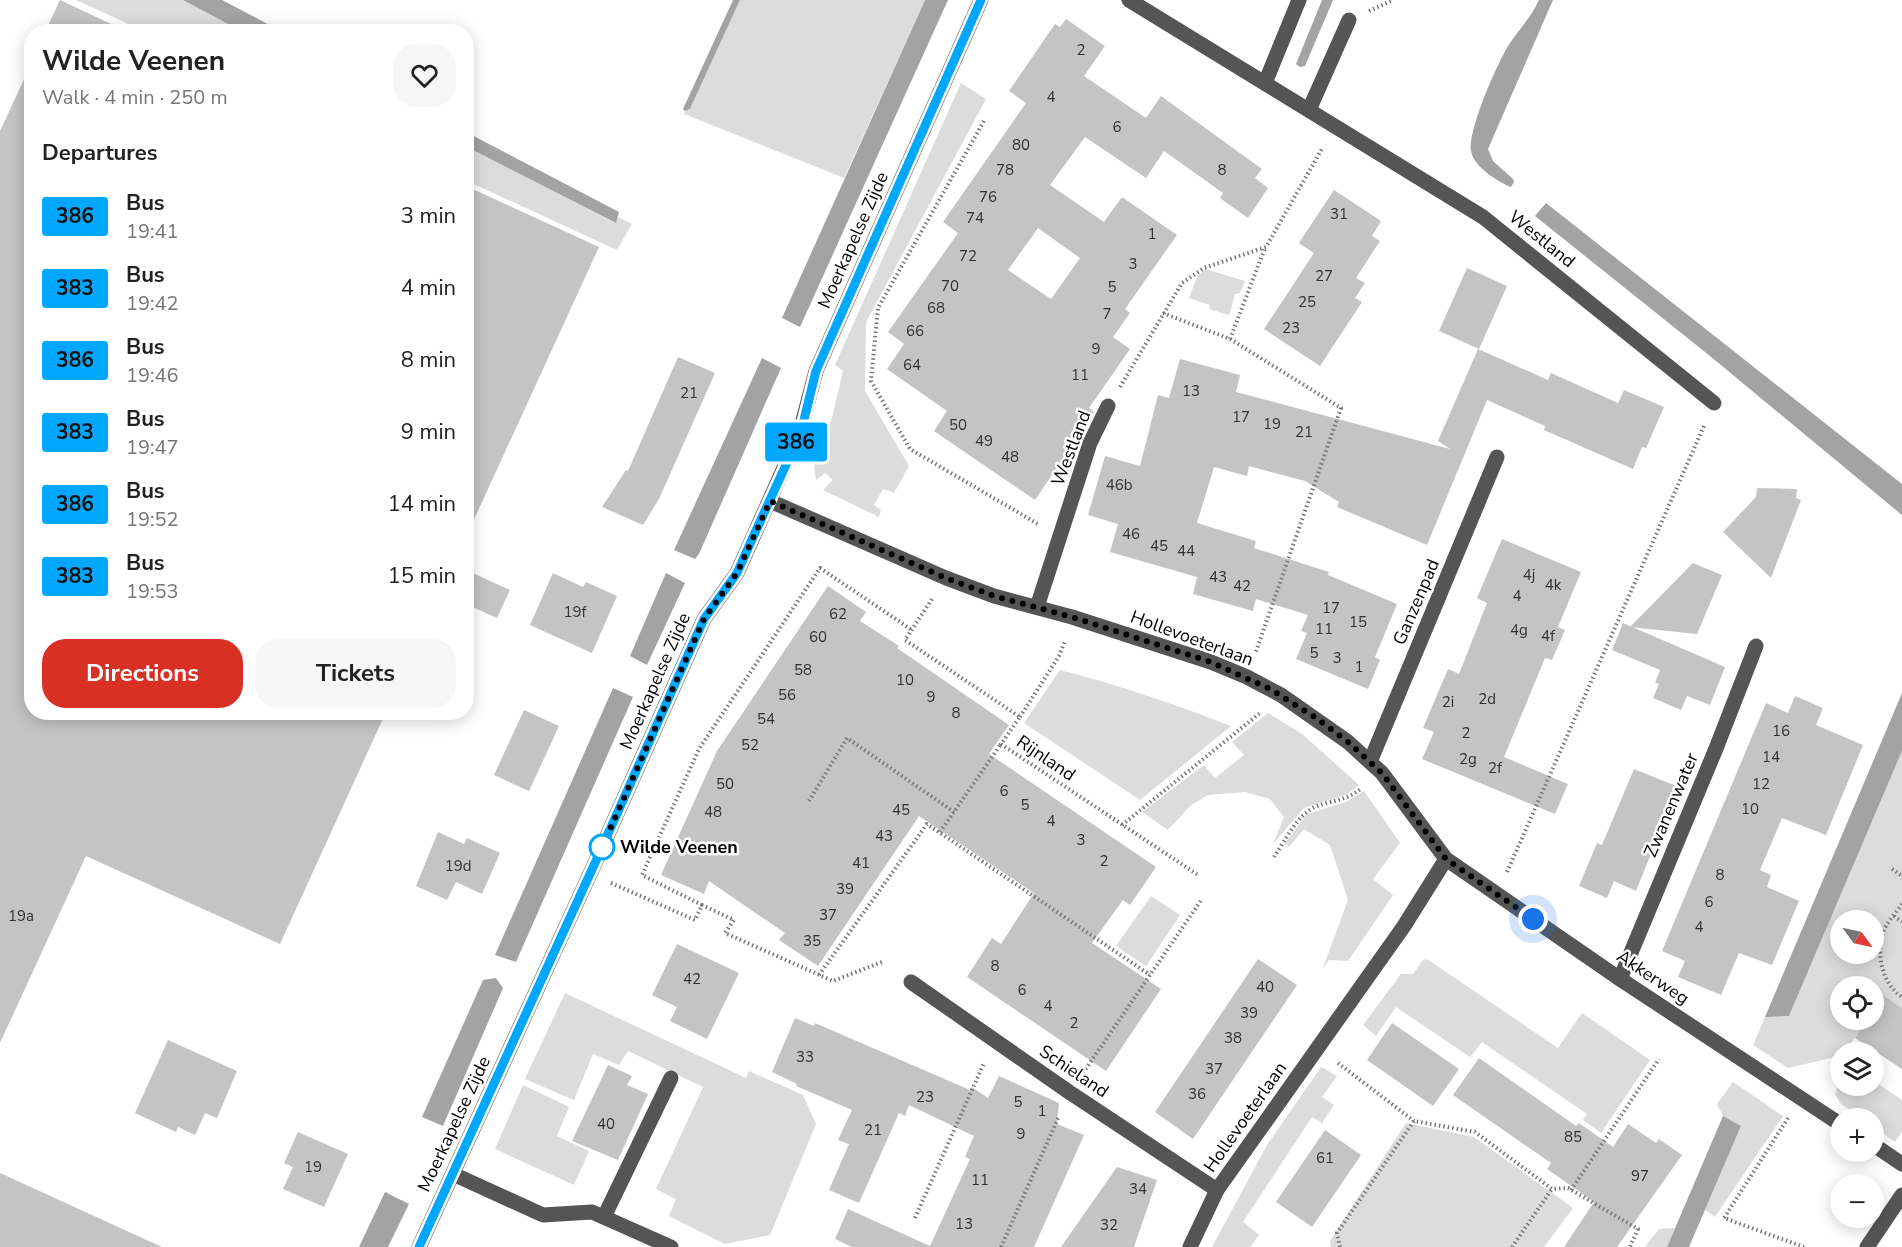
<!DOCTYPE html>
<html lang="en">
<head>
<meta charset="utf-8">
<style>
	body { margin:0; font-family:"Nunito Sans",sans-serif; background:#f6f6f6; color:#222; height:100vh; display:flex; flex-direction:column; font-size:22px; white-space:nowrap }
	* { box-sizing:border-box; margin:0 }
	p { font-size:20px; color:#767676 }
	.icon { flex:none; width:33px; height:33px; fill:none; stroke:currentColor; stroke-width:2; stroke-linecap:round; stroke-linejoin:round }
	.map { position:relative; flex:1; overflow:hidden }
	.drawer { position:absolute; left:24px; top:24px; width:450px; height:696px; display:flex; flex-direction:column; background:#fff; border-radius:24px; box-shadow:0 3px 15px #0003 }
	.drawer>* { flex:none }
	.badge { padding:0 12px; border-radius:4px; font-size:21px; line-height:39px }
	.needle { width:39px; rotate:123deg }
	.tools { position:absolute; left:1830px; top:910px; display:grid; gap:12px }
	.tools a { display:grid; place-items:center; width:54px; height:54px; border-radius:50%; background:#fff; box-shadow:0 3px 15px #0003; font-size:30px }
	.you { position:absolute; width:30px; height:30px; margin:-15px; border:4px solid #fff; border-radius:50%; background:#1a73e8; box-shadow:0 0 0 9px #1a73e833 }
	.map>.badge { position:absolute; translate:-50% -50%; box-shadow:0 0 0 3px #fff }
	h2 { padding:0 18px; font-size:22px; line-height:54px }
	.round { display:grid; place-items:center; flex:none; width:63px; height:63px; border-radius:24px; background:#f6f6f6 }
	.summary { display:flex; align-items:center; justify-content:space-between; height:102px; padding:0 18px }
	h1 { font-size:28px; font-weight:700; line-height:45px }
	.action { display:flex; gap:12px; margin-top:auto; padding:12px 18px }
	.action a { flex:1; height:69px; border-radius:24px; background:#d93025; color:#fff; font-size:24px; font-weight:700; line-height:69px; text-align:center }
	.action a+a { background:#f6f6f6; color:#222 }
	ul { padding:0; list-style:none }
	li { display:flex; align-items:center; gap:18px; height:72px; padding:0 18px }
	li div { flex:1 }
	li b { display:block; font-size:22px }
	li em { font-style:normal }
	li .badge { min-width:66px; font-weight:700; text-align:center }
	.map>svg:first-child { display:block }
	.green { fill:#dcdcdc; fill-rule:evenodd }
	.water { fill:#a3a3a3 }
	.building { fill:#c4c4c4; fill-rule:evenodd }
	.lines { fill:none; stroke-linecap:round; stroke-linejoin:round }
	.path { stroke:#777; stroke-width:4; stroke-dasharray:1.5 3; stroke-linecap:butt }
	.minor { stroke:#555; stroke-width:15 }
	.line-casing { stroke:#fff; stroke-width:14 }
	.line { stroke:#00a7ff; stroke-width:9 }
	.walk { stroke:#000; stroke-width:6; stroke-dasharray:0 10.8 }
	.stop-dot { fill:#fff; stroke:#00a7ff; stroke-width:3 }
	.labels { text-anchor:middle; stroke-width:5; stroke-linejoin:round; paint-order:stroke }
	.number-label { font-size:15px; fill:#313131 }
	.street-label { font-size:18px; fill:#000; stroke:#fff }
	.stop-label { font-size:18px; font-weight:bold; fill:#000; stroke:#fff; text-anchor:start }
</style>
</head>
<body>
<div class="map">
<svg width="1902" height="1247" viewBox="0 0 1902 1247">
	<rect width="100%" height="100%" fill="#fff"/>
	<!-- green -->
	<g class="green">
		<polygon points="76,0 183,0 241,31 144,31"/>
		<polygon points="740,0 925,0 844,178 684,114 685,111 690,109"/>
		<polygon points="961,83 986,99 866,322 865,391 909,466 894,493 883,489 874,505 881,510 879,517 823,490 833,480 825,473 816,480 814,464 832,418 843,371 835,365"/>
		<polygon points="467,147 615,223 618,217 632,224 617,250 467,181"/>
		<polygon points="1205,269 1245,281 1240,293 1235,294 1229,315 1209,309 1210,305 1189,298 1197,277"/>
		<path d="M1060,670C1119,685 1174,704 1231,726L1140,800L1024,723Z"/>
		<polygon points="1268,713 1301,733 1359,785 1346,795 1304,808 1273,844 1284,817 1270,799 1245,792 1208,795 1190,806 1168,830 1142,812 1204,765 1215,778 1244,755 1232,742"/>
		<path d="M1902,751V1008L1883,995L1874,1009V987H1840V1020H1866L1850,1045L1858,1052L1840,1053V1056L1788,1068L1753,1045L1765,1017L1789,1016ZM1840,921H1874V954H1840Z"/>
		<polygon points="1364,791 1400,843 1373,879 1393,895 1348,961 1329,960 1323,968 1348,900 1330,845 1304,829 1289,847 1285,843 1307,814 1346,802"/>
		<polygon points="1151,896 1180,915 1146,966 1116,946"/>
		<polygon points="1427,959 1558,1048 1582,1013 1650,1060 1601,1133 1583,1120 1587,1114 1482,1042 1470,1057 1396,1007 1376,1036 1363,1025 1401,974 1413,974 1423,960"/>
		<polygon points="565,993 746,1078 749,1071 803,1095 816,1124 770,1235 725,1244 669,1216 676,1199 656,1189 703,1087 628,1051 619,1065 593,1054 574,1100 525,1079"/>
		<polygon points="1321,1067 1337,1076 1322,1097 1334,1105 1322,1123 1312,1117 1243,1222 1259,1235 1250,1247 1212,1247 1267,1145"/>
		<polygon points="1840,1080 1840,1086 1874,1086 1874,1081 1902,1100 1902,1132 1895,1142 1874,1127 1874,1119 1862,1119 1841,1104 1835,1094"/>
		<polygon points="1733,1082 1783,1116 1715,1217 1705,1210 1741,1126 1723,1116 1717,1104"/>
		<polygon points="523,1085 569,1107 557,1136 589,1151 574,1185 495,1149"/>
		<polygon points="1406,1123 1474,1137 1573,1208 1544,1247 1331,1247 1330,1241"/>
		<polygon points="1675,1228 1667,1247 1645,1247 1659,1229"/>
	</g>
	<!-- water -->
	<g class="water">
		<polygon points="183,0 222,0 281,31 241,31"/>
		<polygon points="733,0 740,0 690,109 685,111 683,109"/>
		<polygon points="925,0 948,0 800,327 782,318"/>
		<polygon points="1322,0 1333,0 1305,66 1300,67 1296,64"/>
		<path d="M1539,0H1553L1488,149L1493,161L1513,179L1514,182L1511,187C1498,182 1473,166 1471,151C1467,132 1497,64 1508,46C1518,30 1531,18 1539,0Z"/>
		<polygon points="466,132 619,212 616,223 467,147"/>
		<polygon points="1546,203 1902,484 1902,515 1710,356 1535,216"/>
		<polygon points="762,358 781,368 699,554 695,559 674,550"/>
		<polygon points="666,573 685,583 647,665 630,656"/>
		<polygon points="613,688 633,697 516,962 495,955"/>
		<polygon points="1902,693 1902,751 1789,1016 1765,1017"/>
		<polygon points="496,978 503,988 443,1126 422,1117 483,980"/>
		<polygon points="1723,1116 1741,1126 1689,1247 1667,1247"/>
		<polygon points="385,1192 409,1204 388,1247 359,1247"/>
	</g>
	<!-- building -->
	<g class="building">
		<polygon points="60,0 128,32 45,32"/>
		<path d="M1066,19L1105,46L1084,76L1146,118L1161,96L1262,169L1255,178L1268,188L1248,218L1220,198L1223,193L1164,151L1146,178L1085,137L1050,185L1104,222L1122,197L1177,235L1125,309L1130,313L1113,337L1130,349L1089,408L1094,412L1035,500L934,431L947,411L887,369L904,344L888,332L958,233L943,222L1026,103L1009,91L1055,24L1060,27ZM1038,228L1080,258L1051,299L1008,270Z"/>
		<polygon points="32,62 32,712 386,712 280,944 86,856 0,1043 0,131"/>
		<polygon points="466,186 599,247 466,537"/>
		<polygon points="1334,190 1381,221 1372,236 1380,241 1356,278 1365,283 1355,298 1362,302 1320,366 1264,329 1314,253 1299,243"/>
		<polygon points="1467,268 1507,286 1479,349 1439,331"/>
		<polygon points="1478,349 1548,380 1551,373 1618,403 1624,390 1664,407 1646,448 1642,447 1633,469 1544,430 1545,426 1487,400 1427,545 1337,507 1339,502 1305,481 1249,466 1247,476 1214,467 1197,523 1256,541 1254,548 1329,572 1328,575 1397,604 1375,657 1380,660 1368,689 1296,659 1307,633 1301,631 1308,615 1256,599 1253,611 1193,594 1197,577 1110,552 1118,524 1088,515 1105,456 1140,466 1158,395 1169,398 1180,359 1240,375 1236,392 1450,449 1438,441"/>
		<polygon points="678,357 715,373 659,499 643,525 602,507 626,470 628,471"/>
		<polygon points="1757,488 1797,489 1796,498 1801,500 1771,578 1723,532 1756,497"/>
		<polygon points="1502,539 1581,572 1558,627 1565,630 1552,660 1545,658 1504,757 1568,784 1555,814 1422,759 1434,732 1423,728 1448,669 1459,674 1487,603 1477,598"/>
		<polygon points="1693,563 1722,575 1697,634 1630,627"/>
		<polygon points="466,570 510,590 497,618 466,604"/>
		<polygon points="553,573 583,587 586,582 617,596 592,653 530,625"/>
		<polygon points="828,586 866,612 860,621 899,646 897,648 1009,725 989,754 1156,867 1130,905 1123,900 1092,943 1161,989 1106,1071 967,977 992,938 1001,944 1034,893 919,816 818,966 779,940 785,933 709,881 704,894 661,875 717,751"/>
		<polygon points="1623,623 1725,667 1710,705 1687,696 1681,710 1653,698 1659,684 1655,683 1660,670 1612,650"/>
		<polygon points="1795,696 1823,708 1816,725 1863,745 1826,835 1782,818 1760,870 1771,875 1767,887 1799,901 1772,965 1739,953 1721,995 1678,977 1685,961 1662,951 1766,703 1788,713"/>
		<polygon points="524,710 559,726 529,791 494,775"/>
		<polygon points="1634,769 1676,786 1658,828 1661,829 1636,891 1614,881 1607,898 1579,886 1597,843 1602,845"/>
		<polygon points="438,832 464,844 467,838 500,853 482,894 456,882 447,900 416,886"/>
		<polygon points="677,944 739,973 707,1039 670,1021 677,1007 652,995"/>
		<polygon points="1258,959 1297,985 1193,1139 1155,1112"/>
		<polygon points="1883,995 1902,1008 1902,1069 1855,1038 1866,1020 1874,1020 1874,1009"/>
		<polygon points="795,1018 814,1026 815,1023 970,1090 972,1087 988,1098 999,1076 1059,1103 1057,1124 1084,1135 1034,1247 852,1247 835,1239 848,1209 930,1246 970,1159 965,1157 974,1136 909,1105 905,1116 899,1113 859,1203 829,1190 849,1144 838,1140 852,1110 796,1086 797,1084 772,1072"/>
		<polygon points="1392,1023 1459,1069 1433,1106 1367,1060"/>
		<polygon points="168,1040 237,1071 217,1118 205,1113 195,1135 178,1127 176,1132 135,1113"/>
		<polygon points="1479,1058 1576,1126 1579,1123 1613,1147 1628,1124 1656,1143 1659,1139 1682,1155 1617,1247 1564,1247 1594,1202 1547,1169 1551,1163 1453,1095"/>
		<polygon points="608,1065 632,1076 627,1085 648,1094 618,1160 572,1141"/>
		<polygon points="1325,1130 1361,1155 1312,1227 1276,1202"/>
		<polygon points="298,1132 348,1154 324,1207 283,1189 293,1167 284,1163"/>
		<polygon points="1117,1167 1157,1180 1134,1247 1061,1247"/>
		<polygon points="0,1173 162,1247 0,1247"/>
	</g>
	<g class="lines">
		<!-- path -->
		<g class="path">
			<polyline points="1369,11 1393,0"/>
			<polyline points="984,121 878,308 871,381 910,449 1038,524"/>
			<polyline points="1163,313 1230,339 1341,408 1255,654"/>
			<polyline points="1230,339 1265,248"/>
			<polyline points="1120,387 1182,283 1204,268 1266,247 1323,147"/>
			<polyline points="932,599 905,640 1020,717 1001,744 1198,875"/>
			<polyline points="1020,717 1059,656 1065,641"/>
			<polyline points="809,801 847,738 954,812"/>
			<polyline points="1122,825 1260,713"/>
			<polyline points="940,832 1001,744"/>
			<path d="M1274,857C1285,841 1297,815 1315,807C1335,799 1344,802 1362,788"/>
			<polyline points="1892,869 1902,876"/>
			<polyline points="1507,872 1704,426"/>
			<polyline points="611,883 695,920 702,905 734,920 725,933 833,981 882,962"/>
			<path d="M1902,904C1896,913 1887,922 1883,932C1876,954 1882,984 1902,997"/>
			<polyline points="702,905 642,875 699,749 820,568 912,630"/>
			<polyline points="1894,916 1902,922"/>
			<polyline points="819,975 927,824 1150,975"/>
			<polyline points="1338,1063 1414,1121"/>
			<polyline points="1083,1073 1202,899"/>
			<polyline points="1788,1118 1724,1218 1804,1247"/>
			<polyline points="1571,1190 1659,1059"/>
			<polyline points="915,1218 984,1063"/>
			<polyline points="1001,1247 1059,1116"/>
			<polyline points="1340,1247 1337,1233 1414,1121 1475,1132 1552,1189 1568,1188 1638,1229 1630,1247"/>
			<polyline points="1512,1247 1552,1189"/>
		</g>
		<!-- minor -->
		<g class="minor">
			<polyline points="1129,0 1483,217 1714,403"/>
			<polyline points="1265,83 1299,0"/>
			<polyline points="1309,110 1349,20"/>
			<polyline points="770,501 946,578 994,596 1072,617 1211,662 1247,677 1281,695 1348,742 1382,773 1446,859 1620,979 1840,1124"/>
			<polyline points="1037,607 1090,443 1108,406"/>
			<polyline points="1370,762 1497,457"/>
			<polyline points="1620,979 1715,751 1756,646"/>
			<polyline points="911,982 1069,1092 1217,1190"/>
			<polyline points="1874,1145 1902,1164"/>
			<polyline points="453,1174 543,1215 592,1212 671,1247"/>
			<polyline points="604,1217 671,1078"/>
			<polyline points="419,1247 595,863 704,619 737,573 800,432 816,371 981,0"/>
			<polyline points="1190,1247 1217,1190 1404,926 1446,859"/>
			<polyline points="1867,1247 1902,1195"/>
		</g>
	</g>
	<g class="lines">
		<!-- line casing -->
		<g class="line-casing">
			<polyline id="line" points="419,1247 595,863 704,619 737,573 753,537 801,432 816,371 981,0"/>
		</g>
		<!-- line -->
		<use href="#line" class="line"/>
		<!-- walk -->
		<polyline class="walk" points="602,847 704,619 737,573 770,501 946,578 994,596 1072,617 1211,662 1270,689 1316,718 1348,742 1382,773 1446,859 1533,919"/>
	</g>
	<!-- markers -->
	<circle class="stop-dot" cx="602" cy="847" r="12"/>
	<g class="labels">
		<!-- number labels -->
		<g class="number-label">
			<text x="1081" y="55">2</text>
			<text x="1051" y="102">4</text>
			<text x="1117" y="132">6</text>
			<text x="1021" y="150">80</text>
			<text x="1005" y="175">78</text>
			<text x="1222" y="175">8</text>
			<text x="988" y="202">76</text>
			<text x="1339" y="219">31</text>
			<text x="975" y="223">74</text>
			<text x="1152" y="239">1</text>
			<text x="968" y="261">72</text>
			<text x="1133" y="269">3</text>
			<text x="1324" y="281">27</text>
			<text x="950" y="291">70</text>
			<text x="1112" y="292">5</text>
			<text x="1307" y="307">25</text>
			<text x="936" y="313">68</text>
			<text x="1107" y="319">7</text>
			<text x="1291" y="333">23</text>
			<text x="915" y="336">66</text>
			<text x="1096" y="354">9</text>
			<text x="912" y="370">64</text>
			<text x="1080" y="380">11</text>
			<text x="1191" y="396">13</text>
			<text x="689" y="398">21</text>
			<text x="1241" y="422">17</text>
			<text x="1272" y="429">19</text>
			<text x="958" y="430">50</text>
			<text x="1304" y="437">21</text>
			<text x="984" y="446">49</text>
			<text x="1010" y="462">48</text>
			<text x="1119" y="490">46b</text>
			<text x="1131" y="539">46</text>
			<text x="1159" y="551">45</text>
			<text x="1186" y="556">44</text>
			<text x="1529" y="580">4j</text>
			<text x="1218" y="582">43</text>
			<text x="1553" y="590">4k</text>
			<text x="1242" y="591">42</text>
			<text x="1517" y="601">4</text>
			<text x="1331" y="613">17</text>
			<text x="575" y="617">19f</text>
			<text x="838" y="619">62</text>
			<text x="1358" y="627">15</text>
			<text x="1324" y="634">11</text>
			<text x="1519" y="635">4g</text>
			<text x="1548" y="641">4f</text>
			<text x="818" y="642">60</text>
			<text x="1314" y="658">5</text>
			<text x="1337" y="663">3</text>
			<text x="1359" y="672">1</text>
			<text x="803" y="675">58</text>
			<text x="905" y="685">10</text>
			<text x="787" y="700">56</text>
			<text x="931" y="702">9</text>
			<text x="1487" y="704">2d</text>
			<text x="1448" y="707">2i</text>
			<text x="956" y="718">8</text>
			<text x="766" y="724">54</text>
			<text x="1781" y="736">16</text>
			<text x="1466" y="738">2</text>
			<text x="750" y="750">52</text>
			<text x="1771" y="762">14</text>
			<text x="1468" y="764">2g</text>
			<text x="1495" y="773">2f</text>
			<text x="725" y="789">50</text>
			<text x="1761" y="789">12</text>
			<text x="1004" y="796">6</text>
			<text x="1025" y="810">5</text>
			<text x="1750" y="814">10</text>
			<text x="901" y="815">45</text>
			<text x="713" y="817">48</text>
			<text x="1051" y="826">4</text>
			<text x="884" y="841">43</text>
			<text x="1081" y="845">3</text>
			<text x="1104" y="866">2</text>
			<text x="861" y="868">41</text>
			<text x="458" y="871">19d</text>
			<text x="1720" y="880">8</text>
			<text x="845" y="894">39</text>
			<text x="1709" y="907">6</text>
			<text x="828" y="920">37</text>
			<text x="21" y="921">19a</text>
			<text x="1699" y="932">4</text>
			<text x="812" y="946">35</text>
			<text x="995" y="971">8</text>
			<text x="692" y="984">42</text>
			<text x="1265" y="992">40</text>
			<text x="1022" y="995">6</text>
			<text x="1048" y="1011">4</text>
			<text x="1249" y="1018">39</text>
			<text x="1074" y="1028">2</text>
			<text x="1233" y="1043">38</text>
			<text x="805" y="1062">33</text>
			<text x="1214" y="1074">37</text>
			<text x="1197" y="1099">36</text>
			<text x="925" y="1102">23</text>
			<text x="1018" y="1107">5</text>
			<text x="1042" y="1116">1</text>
			<text x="606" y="1129">40</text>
			<text x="873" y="1135">21</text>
			<text x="1021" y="1139">9</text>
			<text x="1573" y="1142">85</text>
			<text x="1325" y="1163">61</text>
			<text x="313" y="1172">19</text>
			<text x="1640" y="1181">97</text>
			<text x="980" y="1185">11</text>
			<text x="1138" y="1194">34</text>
			<text x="964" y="1229">13</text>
			<text x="1109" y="1230">32</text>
		</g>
		<!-- street labels -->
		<g class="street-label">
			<text transform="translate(1542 239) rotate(39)" y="6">Westland</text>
			<text transform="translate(853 240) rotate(-66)" y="6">Moerkapelse Zijde</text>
			<text transform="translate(1071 448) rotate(-69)" y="6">Westland</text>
			<text transform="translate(1416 602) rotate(-67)" y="6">Ganzenpad</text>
			<text transform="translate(1192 638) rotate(20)" y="6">Hollevoeterlaan</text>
			<text transform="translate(655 681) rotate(-66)" y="6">Moerkapelse Zijde</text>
			<text transform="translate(1046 758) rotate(34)" y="6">Rijnland</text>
			<text transform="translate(1671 805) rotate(-67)" y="6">Zwanenwater</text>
			<text transform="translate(1653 977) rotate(34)" y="6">Akkerweg</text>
			<text transform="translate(1074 1071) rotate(34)" y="6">Schieland</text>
			<text transform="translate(1245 1117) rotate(-55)" y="6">Hollevoeterlaan</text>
			<text transform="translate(454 1124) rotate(-65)" y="6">Moerkapelse Zijde</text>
		</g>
		<!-- stop labels -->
		<g class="stop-label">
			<text x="620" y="853">Wilde Veenen</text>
		</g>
	</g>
</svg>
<div class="tools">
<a><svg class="needle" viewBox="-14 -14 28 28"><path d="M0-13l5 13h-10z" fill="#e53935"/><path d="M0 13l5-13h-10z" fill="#767676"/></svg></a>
<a><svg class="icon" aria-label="locate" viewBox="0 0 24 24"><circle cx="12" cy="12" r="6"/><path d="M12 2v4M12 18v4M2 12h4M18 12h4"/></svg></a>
<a><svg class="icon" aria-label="layers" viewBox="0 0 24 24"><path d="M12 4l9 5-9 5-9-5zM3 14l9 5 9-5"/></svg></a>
<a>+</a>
<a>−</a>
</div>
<div class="you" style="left:1533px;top:919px"></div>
<b class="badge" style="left:796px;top:442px;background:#00a7ff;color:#111">386</b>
<section class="drawer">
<div class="summary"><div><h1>Wilde Veenen</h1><p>Walk · 4 min · 250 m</p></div><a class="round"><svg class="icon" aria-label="heart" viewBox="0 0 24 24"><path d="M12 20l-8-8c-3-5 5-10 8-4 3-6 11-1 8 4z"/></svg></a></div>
<h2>Departures</h2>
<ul>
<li><span class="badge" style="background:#00a7ff;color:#111">386</span><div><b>Bus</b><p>19:41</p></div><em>3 min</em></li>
<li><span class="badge" style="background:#00a7ff;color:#111">383</span><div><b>Bus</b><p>19:42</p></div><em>4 min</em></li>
<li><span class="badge" style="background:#00a7ff;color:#111">386</span><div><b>Bus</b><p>19:46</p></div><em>8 min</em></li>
<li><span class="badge" style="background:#00a7ff;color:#111">383</span><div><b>Bus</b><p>19:47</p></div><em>9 min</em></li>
<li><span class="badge" style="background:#00a7ff;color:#111">386</span><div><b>Bus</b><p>19:52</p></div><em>14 min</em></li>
<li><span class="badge" style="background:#00a7ff;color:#111">383</span><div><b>Bus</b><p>19:53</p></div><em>15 min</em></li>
</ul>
<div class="action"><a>Directions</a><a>Tickets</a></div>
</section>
</div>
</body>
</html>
